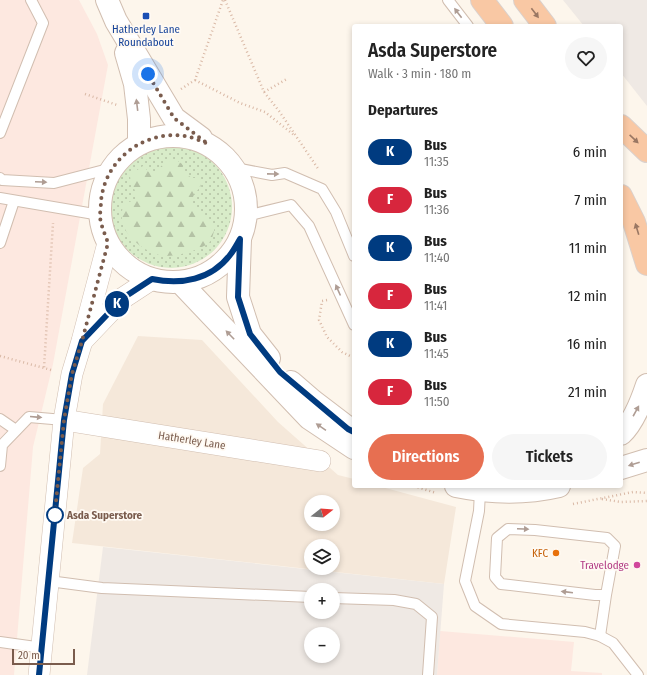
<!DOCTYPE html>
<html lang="en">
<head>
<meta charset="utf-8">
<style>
	body { margin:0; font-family:"Fira Sans Condensed",sans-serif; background:#f6f6f6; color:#222; height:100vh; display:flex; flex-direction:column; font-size:15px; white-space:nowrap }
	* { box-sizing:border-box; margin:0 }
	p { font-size:13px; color:#767676 }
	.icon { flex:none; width:22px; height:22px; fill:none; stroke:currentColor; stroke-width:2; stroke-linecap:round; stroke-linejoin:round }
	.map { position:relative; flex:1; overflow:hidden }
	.details { position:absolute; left:352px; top:24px; width:271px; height:464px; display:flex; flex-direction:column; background:#fff; border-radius:4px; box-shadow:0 2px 6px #0003 }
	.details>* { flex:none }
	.badge { padding:0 8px; border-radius:13px; font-size:14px; line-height:26px }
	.needle { width:26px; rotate:73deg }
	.buttons { position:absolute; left:304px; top:495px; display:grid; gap:8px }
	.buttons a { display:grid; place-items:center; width:36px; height:36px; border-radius:50%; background:#fff; box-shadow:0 2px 6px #0003; font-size:20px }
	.scale { position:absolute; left:12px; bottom:10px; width:63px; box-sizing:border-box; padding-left:4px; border:2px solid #7a5c4d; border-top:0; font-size:11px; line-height:14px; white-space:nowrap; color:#7a5c4d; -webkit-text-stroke:3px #fffaf3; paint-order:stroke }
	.you { position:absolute; width:20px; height:20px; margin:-10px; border:3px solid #fff; border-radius:50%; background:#1a73e8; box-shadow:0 0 0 6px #1a73e833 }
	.map>.badge { position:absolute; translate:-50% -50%; box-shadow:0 0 0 2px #fff }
	h2 { padding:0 16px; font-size:15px; line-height:36px }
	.round { display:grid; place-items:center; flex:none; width:42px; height:42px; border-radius:21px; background:#f6f6f6 }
	.headline { display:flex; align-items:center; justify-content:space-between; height:68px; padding:0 16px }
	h1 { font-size:19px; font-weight:600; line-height:30px }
	.button { display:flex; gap:8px; margin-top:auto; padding:8px 16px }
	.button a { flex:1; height:46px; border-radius:24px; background:#e76f51; color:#fff; font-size:16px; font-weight:600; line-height:46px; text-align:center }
	.button a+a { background:#f6f6f6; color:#222 }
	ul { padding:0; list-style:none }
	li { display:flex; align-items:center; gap:12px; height:48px; padding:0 16px }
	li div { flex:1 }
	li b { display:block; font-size:15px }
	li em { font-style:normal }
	li .badge { min-width:44px; font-weight:700; text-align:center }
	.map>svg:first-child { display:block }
	.residential { fill:#f5e8da; fill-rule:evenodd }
	.commercial { fill:#fde8e0 }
	.industrial { fill:#efe9e4; fill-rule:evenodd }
	.grass { fill:url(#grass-dots) }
	.forest { fill:url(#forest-firs) }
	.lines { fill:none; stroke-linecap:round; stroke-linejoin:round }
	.service-casing { stroke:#d1beb0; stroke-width:12 }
	.minor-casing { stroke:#d1beb0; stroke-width:22 }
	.tertiary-casing { stroke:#d1beb0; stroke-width:24 }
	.trunk-casing { stroke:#dad1cd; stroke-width:24 }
	.path { stroke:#d9b8a5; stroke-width:2.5; stroke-dasharray:1 3; stroke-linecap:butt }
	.service { stroke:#fff; stroke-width:10 }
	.minor { stroke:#fff; stroke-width:21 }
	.tertiary { stroke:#fff; stroke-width:22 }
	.trunk { stroke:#f9c8a4; stroke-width:22 }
	.oneway { fill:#af9d94 }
	.oneway2 { fill:#9a7763 }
	.line-casing { stroke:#fff; stroke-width:9 }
	.line { stroke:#003b80; stroke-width:6 }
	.walk { stroke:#7a5c4d; stroke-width:4; stroke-dasharray:0 7.2 }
	.transit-dot { fill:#1a4fb4; stroke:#fffaf3; stroke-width:1.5 }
	.stop-dot { fill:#fff; stroke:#003b80; stroke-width:2 }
	.food-dot { fill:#e8710a; stroke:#fffaf3; stroke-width:1.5 }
	.hotel-dot { fill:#d1479c; stroke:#fffaf3; stroke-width:1.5 }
	.labels { text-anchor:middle; stroke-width:3.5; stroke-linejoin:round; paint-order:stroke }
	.transit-label { font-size:11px; fill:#164399; stroke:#fffaf3 }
	.street-label { font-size:11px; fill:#7a5c4d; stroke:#fffaf3 }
	.stop-label { font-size:11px; font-weight:bold; fill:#7a5c4d; stroke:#fffaf3; text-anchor:start }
	.food-label { font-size:11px; fill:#c56008; stroke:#fffaf3; text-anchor:end }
	.hotel-label { font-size:11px; fill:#b23c85; stroke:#fffaf3; text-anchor:end }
</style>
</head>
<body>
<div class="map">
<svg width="647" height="675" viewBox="0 0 647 675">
	<defs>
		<pattern id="grass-dots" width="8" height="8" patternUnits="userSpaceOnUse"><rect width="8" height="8" fill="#d8ecc9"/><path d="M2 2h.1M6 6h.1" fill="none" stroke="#b4c2a5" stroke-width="1.8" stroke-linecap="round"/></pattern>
		<pattern id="forest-firs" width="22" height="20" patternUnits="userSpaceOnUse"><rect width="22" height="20" fill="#d8ecc9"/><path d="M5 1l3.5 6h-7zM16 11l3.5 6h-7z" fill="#b4c2a5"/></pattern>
	</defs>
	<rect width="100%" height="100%" fill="#fdf6ec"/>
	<!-- residential -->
	<path class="residential" d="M138,336L202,340L278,422L338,475L354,479V486H378L456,507L444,584L72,543L83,468L100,454L103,404ZM311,502H333V524H311ZM311,546H333V568H311Z"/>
	<!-- commercial -->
	<g class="commercial">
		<polygon points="0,0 79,0 97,34 108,65 53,364 33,447 14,675 0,675"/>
		<polygon points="440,631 574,642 571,671 602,673 602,675 437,675"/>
	</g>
	<!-- industrial -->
	<g class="industrial">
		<polygon points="563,0 647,0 647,106 621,73 621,26 584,26"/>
		<path d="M103,547L444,584L437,675H87ZM311,590H333V612H311ZM311,634H333V656H311Z"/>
	</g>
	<!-- grass -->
	<circle class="grass" cx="171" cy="207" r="61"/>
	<!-- forest -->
	<path class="forest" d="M175,159L182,164L184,173L192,178H200C205,191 191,189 192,205L215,226C214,231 213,238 209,243C200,250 170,259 159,255C138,249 114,228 124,204L137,199C136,188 130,185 130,175L143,166L149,172L157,171L164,163Z"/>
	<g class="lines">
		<!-- service casing -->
		<g class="service-casing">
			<g id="service">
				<polyline points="448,0 468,26"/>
				<polyline points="0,133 43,23 31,0"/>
				<polyline points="235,168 272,175 285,173 322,189 336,212 354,256"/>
				<polyline points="0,178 2,180 54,183 112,168"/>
				<polyline points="0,198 100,215"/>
				<polyline points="246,216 291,205 309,226 354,325"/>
				<polyline points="0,243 14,201"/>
				<polyline points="0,419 16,430"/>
				<polyline points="0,466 2,445 29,417 64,420"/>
				<polyline points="480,491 479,511 465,581 475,606 501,624 585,632 600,636 613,643 638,675"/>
				<polyline points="49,581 102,588 311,597"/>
				<polyline points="333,598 394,600 416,604 432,617 428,675"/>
				<polyline points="600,636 606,595 615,546 607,538 535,530 508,529 497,538 495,577 501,584 595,595 606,595"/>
				<polyline points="0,642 43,648"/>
			</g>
		</g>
		<!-- minor casing -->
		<g class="minor-casing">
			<g id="minor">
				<polyline points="84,339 123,298 152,279"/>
				<polyline points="64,420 320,461"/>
				<polyline points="39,675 64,420 72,374 82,341 108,243"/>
			</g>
		</g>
		<!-- tertiary casing -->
		<g class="tertiary-casing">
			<g id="tertiary">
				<polyline points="107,0 116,21 174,118 201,138"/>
				<polyline points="126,53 135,84 139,119 139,143"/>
				<circle cx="173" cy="209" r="73"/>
				<polyline points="240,239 238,297 250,334 269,358"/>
				<polyline points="180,282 309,418 354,448"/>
				<polyline points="291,382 313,401 351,430"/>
				<path d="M621,434C633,423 642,400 647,385"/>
				<polyline points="621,468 647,460"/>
				<path d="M456,486C490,493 525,494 559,486"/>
			</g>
		</g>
		<!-- trunk casing -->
		<g class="trunk-casing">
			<g id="trunk">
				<polyline points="482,0 502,26"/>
				<polyline points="525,0 545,26"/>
				<polyline points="621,126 647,151"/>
				<polyline points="621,196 634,222 647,264"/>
			</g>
		</g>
		<!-- path -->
		<g class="path">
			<polyline points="225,0 264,92 279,111 319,170"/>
			<polyline points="195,80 240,103 265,112 294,135"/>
			<polyline points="181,89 195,80 223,0"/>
			<polyline points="264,92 287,79"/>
			<polyline points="85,94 117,105"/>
			<polyline points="327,300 322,301 319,320 327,337 342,352 354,358"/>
			<polyline points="0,356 44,368"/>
			<polyline points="51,370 44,368 53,223"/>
			<polyline points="414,486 436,493"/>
			<polyline points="602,499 621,502 647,501"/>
			<polyline points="573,504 633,492 647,493"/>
		</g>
		<!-- service -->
		<use href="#service" class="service"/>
		<!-- minor -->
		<use href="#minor" class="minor"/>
		<!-- tertiary -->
		<use href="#tertiary" class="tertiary"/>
		<!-- trunk -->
		<use href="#trunk" class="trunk"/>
	</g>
	<!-- one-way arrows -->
	<defs><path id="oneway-solid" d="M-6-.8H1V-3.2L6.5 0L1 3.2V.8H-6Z"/></defs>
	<g class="oneway">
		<use href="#oneway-solid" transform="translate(458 13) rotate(-127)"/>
		<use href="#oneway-solid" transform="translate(137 105) rotate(-97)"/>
		<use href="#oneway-solid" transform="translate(273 174) rotate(1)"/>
		<use href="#oneway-solid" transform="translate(41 182) rotate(3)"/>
		<use href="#oneway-solid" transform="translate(338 290) rotate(-114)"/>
		<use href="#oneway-solid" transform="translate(230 335) rotate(-134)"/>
		<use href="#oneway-solid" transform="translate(636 411) rotate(-61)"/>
		<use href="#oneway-solid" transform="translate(36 417) rotate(5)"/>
		<use href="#oneway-solid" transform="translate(321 427) rotate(-146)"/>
		<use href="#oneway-solid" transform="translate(634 464) rotate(163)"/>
		<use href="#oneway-solid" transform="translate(523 529) rotate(3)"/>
		<use href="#oneway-solid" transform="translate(567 592) rotate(-173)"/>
	</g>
	<g class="oneway2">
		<use href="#oneway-solid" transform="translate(535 13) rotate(53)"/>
		<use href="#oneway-solid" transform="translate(634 139) rotate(43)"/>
		<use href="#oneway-solid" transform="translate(637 229) rotate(-107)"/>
	</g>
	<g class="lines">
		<!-- line casing -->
		<g class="line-casing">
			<path id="line" d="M39,675L64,420L72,374L82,341L123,298L152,279C181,285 211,280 230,255C234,250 237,244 240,239L238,297L250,334L280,372L348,429L354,432"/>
		</g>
		<!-- line -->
		<use href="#line" class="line"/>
		<!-- walk -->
		<path class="walk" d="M55,515L54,522L64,420L72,374L82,341L108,243C105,234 101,226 100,217C100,212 101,206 101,201C105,160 143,130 185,136C192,137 201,141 208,144L174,118L148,74"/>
	</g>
	<!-- markers -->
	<rect class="transit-dot" x="142" y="12" width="8" height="8" rx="2"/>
	<circle class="stop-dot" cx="55" cy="515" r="8"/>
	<circle class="food-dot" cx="556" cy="553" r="4"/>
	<circle class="hotel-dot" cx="637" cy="565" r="4"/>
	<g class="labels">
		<!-- transit labels -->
		<g class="transit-label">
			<text x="146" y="33">Hatherley Lane<tspan x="146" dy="13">Roundabout</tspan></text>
		</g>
		<!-- street labels -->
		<g class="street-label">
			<text transform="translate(192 440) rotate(9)" y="4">Hatherley Lane</text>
		</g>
		<!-- stop labels -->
		<g class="stop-label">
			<text x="67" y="519">Asda Superstore</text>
		</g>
		<!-- food labels -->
		<g class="food-label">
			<text x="548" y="557">KFC</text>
		</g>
		<!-- hotel labels -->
		<g class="hotel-label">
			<text x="629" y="569">Travelodge</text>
		</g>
	</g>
</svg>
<div class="buttons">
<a><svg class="needle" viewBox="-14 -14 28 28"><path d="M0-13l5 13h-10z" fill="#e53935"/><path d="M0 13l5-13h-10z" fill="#767676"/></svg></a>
<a><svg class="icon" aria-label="layers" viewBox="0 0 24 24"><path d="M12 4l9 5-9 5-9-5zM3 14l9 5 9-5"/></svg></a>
<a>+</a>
<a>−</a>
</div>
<div class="scale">20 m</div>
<div class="you" style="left:148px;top:74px"></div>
<b class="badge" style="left:117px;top:304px;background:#003b80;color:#fff">K</b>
<section class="details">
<div class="headline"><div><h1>Asda Superstore</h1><p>Walk · 3 min · 180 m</p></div><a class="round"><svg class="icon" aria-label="heart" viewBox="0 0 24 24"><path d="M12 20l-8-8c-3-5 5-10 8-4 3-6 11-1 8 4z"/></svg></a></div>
<h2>Departures</h2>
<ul>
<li><span class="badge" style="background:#003b80;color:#fff">K</span><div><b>Bus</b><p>11:35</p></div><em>6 min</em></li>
<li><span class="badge" style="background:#d7263d;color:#fff">F</span><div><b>Bus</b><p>11:36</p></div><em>7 min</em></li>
<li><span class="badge" style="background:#003b80;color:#fff">K</span><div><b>Bus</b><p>11:40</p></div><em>11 min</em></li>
<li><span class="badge" style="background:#d7263d;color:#fff">F</span><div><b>Bus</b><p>11:41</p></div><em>12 min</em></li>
<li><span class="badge" style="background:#003b80;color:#fff">K</span><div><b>Bus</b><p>11:45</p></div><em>16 min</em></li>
<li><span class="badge" style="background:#d7263d;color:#fff">F</span><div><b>Bus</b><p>11:50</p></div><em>21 min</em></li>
</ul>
<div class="button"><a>Directions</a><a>Tickets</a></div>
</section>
</div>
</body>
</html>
